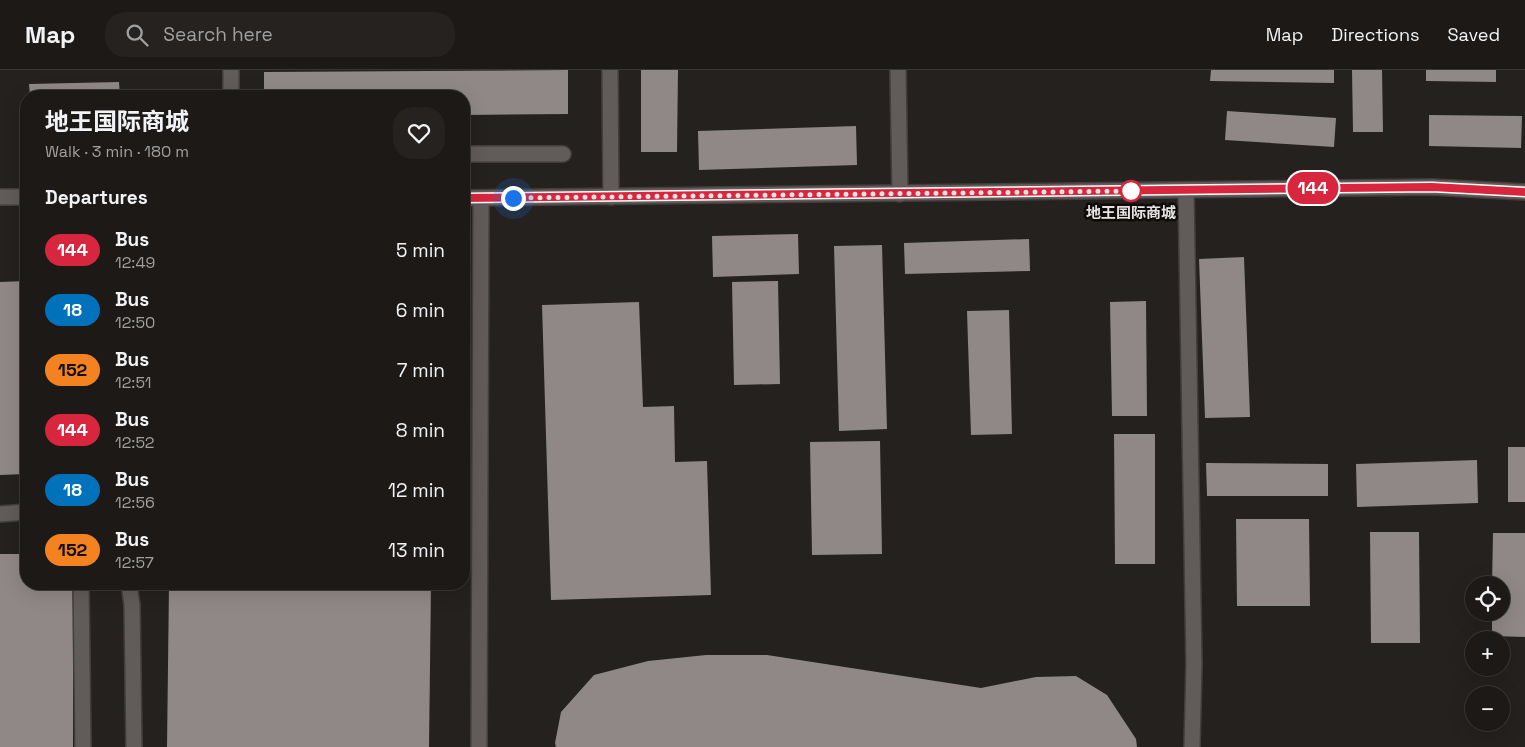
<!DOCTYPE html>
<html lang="en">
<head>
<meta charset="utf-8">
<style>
	body { margin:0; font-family:"Space Grotesk","Noto Sans SC",sans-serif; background:#25221f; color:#f1f3f6; height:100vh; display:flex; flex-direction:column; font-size:19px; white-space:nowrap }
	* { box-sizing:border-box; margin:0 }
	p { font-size:16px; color:#a0a0a1 }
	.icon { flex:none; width:28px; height:28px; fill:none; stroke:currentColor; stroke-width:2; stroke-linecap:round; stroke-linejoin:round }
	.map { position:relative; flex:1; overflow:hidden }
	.details { position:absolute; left:20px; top:20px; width:450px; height:500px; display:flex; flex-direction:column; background:#1c1916; border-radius:20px; box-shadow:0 5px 20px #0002,0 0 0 1px #3a3835 }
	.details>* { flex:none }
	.badge { padding:0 10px; border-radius:16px; font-size:18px; line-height:32px }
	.buttons { position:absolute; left:1465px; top:506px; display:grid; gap:10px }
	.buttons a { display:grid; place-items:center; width:45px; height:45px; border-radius:50%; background:#1c1916; box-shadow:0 5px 20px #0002,0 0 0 1px #3a3835; font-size:25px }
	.you { position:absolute; width:25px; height:25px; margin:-12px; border:4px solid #fff; border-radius:50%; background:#1a73e8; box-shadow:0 0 0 8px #1a73e833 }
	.map>.badge { position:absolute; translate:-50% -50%; box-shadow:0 0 0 2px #fff }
	h2 { padding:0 25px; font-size:19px; line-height:45px }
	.round { display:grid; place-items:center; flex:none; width:52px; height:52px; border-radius:20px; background:#25221f }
	.head { display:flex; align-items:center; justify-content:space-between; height:85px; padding:0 25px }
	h1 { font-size:24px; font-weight:700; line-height:38px }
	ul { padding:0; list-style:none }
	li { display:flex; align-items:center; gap:15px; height:60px; padding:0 25px }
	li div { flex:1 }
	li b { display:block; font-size:19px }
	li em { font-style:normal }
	li .badge { min-width:55px; font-weight:700; text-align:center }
	header { display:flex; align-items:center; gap:30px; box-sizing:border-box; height:70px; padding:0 25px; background:#1c1916; border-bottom:1px solid #3a3835 }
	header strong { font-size:24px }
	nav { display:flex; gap:28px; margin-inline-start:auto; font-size:18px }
	.search { width:350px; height:45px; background:#25221f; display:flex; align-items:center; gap:12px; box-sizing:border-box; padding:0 18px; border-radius:20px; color:#a0a0a1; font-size:19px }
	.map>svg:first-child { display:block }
	.building { fill:#8f8886 }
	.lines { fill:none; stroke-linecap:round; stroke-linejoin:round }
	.minor-casing { stroke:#423e3c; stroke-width:18 }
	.minor { stroke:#615b59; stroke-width:15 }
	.line-casing { stroke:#fff; stroke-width:11 }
	.line { stroke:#d7263d; stroke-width:8 }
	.walk { stroke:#e7e3e2; stroke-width:5; stroke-dasharray:0 9 }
	.stop-dot { fill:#fff; stroke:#d7263d; stroke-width:2.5 }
	.labels { text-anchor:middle; stroke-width:5; stroke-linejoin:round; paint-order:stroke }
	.stop-label { font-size:15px; font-weight:bold; fill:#e7e3e2; stroke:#0d0b0a }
</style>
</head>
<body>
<header>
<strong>Map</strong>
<div class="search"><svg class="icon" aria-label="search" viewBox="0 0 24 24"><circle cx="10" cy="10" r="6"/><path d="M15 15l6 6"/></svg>Search here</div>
<nav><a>Map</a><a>Directions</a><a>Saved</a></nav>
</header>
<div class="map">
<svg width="1525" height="677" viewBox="0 0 1525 677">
	<rect width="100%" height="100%" fill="#25211e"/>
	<!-- building -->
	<g class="building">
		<polygon points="568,0 568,44 464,45 464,26 264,26 264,2"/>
		<polygon points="641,0 678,0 677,82 641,82"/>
		<polygon points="1211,0 1334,0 1334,13 1210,11"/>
		<polygon points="1352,0 1382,0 1383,62 1353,62"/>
		<polygon points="1426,0 1496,0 1496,12 1426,11"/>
		<polygon points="119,12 120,26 30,26 29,14"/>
		<polygon points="1227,41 1336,48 1334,77 1225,70"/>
		<polygon points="1429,45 1522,46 1521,78 1429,76"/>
		<polygon points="856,56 857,95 699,100 698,61"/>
		<polygon points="798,164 799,204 713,207 712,166"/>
		<polygon points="1029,169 1030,201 905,204 904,173"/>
		<polygon points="882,175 887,359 839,361 834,176"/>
		<polygon points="1244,187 1250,347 1205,348 1199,189"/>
		<polygon points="26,211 26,404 0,405 0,212"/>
		<polygon points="778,211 780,314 734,315 732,212"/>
		<polygon points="1146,231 1147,346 1112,346 1110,232"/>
		<polygon points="639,232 643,337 674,336 675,392 707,391 711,525 551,530 542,235"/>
		<polygon points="1009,240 1012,364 971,365 967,241"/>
		<polygon points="1114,364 1155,364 1155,494 1115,494"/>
		<polygon points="880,371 882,484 812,485 810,372"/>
		<rect x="1508" y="377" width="17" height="55"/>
		<polygon points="1477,390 1478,433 1357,437 1356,394"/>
		<polygon points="1206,393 1328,394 1328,426 1207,426"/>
		<polygon points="1236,449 1309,449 1310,536 1237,536"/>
		<polygon points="1370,462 1419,462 1420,573 1371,573"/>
		<polygon points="1493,463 1525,463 1525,567 1492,566 1492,542 1501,542 1501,515 1492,515"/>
		<polygon points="0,484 26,484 26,514 73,514 73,677 0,677"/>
		<polygon points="169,514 431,514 429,677 167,677"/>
		<polygon points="706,585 767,585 981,618 1036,607 1076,606 1107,625 1136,669 1137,677 556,677 555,673 561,642 594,605 648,591"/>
	</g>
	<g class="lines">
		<!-- minor casing -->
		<g class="minor-casing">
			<g id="minor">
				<polyline points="610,0 611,127"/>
				<polyline points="898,0 900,124"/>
				<polyline points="231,26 231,0"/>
				<polyline points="464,84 563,84"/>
				<polyline points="1186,120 1194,594 1192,677"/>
				<polyline points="0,127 26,127"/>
				<polyline points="464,128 1432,117 1525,122"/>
				<polyline points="0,444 26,442"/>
				<polyline points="81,514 83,677"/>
				<polyline points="129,514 132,535 134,677"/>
				<polyline points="479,677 481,128"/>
			</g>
		</g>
		<!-- minor -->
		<use href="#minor" class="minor"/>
	</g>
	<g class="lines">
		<!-- line casing -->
		<g class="line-casing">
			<polyline id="line" points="464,128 1432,117 1525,122"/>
		</g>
		<!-- line -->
		<use href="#line" class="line"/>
		<!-- walk -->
		<polyline class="walk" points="513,128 1131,121"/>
	</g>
	<!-- markers -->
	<circle class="stop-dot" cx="1131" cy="121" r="10"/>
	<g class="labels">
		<!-- stop labels -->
		<g class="stop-label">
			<text x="1131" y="148">地王国际商城</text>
		</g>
	</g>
</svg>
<div class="buttons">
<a><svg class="icon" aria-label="locate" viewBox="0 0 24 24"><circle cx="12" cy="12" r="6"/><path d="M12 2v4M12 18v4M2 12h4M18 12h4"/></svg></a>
<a>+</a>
<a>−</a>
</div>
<div class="you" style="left:513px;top:128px"></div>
<b class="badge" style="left:1313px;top:118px;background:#d7263d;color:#fff">144</b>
<section class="details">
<div class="head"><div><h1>地王国际商城</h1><p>Walk · 3 min · 180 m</p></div><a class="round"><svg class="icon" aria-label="heart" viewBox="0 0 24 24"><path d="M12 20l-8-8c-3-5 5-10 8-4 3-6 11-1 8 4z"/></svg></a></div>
<h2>Departures</h2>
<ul>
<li><span class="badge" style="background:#d7263d;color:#fff">144</span><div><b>Bus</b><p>12:49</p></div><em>5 min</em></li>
<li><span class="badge" style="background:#0072bc;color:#fff">18</span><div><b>Bus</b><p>12:50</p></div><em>6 min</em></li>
<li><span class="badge" style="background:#f58220;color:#111">152</span><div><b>Bus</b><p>12:51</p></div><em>7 min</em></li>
<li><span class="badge" style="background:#d7263d;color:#fff">144</span><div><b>Bus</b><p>12:52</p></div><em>8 min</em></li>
<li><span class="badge" style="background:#0072bc;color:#fff">18</span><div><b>Bus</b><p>12:56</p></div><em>12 min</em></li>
<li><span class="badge" style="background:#f58220;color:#111">152</span><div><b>Bus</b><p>12:57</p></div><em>13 min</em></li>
</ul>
</section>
</div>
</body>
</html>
